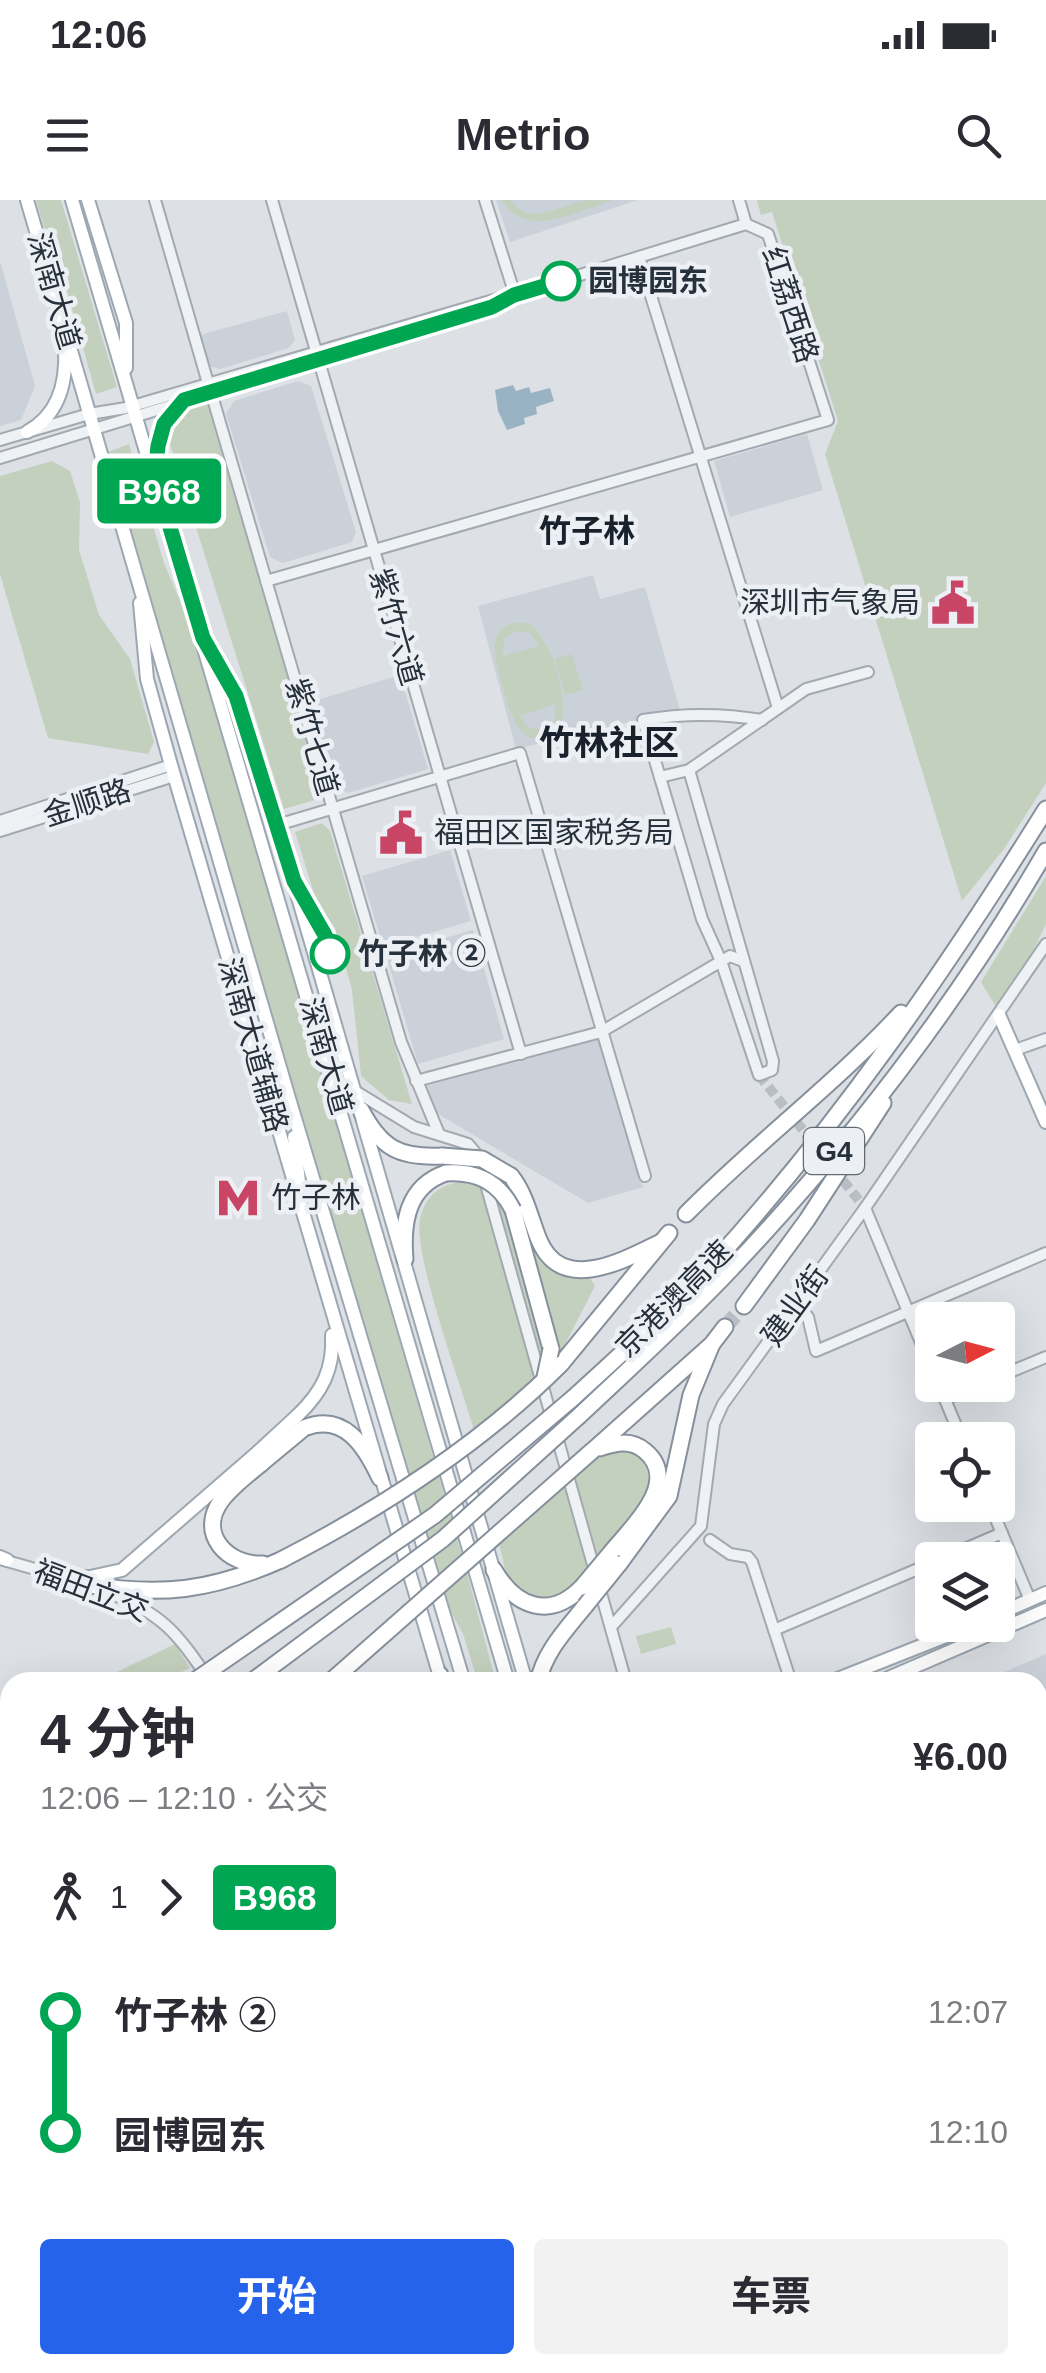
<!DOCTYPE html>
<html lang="zh">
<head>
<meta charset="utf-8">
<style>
	body { margin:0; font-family:Arial,"Noto Sans SC",sans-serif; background:#f2f2f3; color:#2b2b33; height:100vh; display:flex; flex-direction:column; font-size:38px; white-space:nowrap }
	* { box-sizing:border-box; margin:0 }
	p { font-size:32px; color:#7c7c81 }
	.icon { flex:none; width:55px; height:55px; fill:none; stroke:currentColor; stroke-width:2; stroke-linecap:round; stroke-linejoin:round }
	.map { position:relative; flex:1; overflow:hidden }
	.drawer { position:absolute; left:0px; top:1472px; width:1048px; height:702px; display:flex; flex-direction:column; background:#fff; border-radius:30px 30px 0 0; box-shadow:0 10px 40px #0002 }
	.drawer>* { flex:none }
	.badge { padding:0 20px; border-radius:8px; font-size:35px; line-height:65px }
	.needle { width:65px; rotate:84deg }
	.controls { position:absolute; left:915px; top:1102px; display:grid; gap:20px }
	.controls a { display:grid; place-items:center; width:100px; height:100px; border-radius:10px; background:#fff; box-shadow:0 10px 40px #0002; font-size:50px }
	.map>.badge { position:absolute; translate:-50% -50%; box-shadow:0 0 0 5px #fff }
	.legs { display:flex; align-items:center; gap:15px; height:110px; padding:0 40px; font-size:32px }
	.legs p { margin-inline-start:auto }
	.head { display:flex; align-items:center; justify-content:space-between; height:170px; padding:0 40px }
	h1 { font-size:55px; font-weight:700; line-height:75px }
	.cta { display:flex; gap:20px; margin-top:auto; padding:20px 40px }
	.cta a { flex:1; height:115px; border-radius:10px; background:#2563eb; color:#fff; font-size:40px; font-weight:700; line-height:115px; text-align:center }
	.cta a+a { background:#f2f2f3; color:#2b2b33 }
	ul { padding:0 40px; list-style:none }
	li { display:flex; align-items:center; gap:35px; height:120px; font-size:38px }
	li i { display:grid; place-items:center; width:15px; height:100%; margin:0 12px; background:currentColor }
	li i::after { content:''; width:25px; height:25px; margin:-12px; border:8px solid; border-radius:50%; background:#fff }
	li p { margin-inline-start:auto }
	li:first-child i { background:linear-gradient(#0000 50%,currentColor 0) }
	li:last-child i { background:linear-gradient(currentColor 50%,#0000 0) }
	.status { display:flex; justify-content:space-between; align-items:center; height:70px; padding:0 50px; background:#fff; direction:ltr }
	.status svg { height:28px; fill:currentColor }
	header { display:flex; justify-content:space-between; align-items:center; height:130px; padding:0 40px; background:#fff; font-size:45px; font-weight:700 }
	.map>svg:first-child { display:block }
	.built { fill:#cbd1d8 }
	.green { fill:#c4d0be; fill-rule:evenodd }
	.water { fill:#99b3c5 }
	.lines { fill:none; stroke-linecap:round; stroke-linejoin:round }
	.minor-tunnel { stroke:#b9bec4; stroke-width:10; stroke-dasharray:10 5; stroke-linecap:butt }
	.highway-tunnel { stroke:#b9bec4; stroke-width:15; stroke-dasharray:15 8; stroke-linecap:butt }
	.minor-casing { stroke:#a3a9b0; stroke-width:14 }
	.major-casing { stroke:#9da7b1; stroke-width:16 }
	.highway-casing { stroke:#85909c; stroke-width:19 }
	.minor { stroke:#eff2f5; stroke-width:10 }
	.major { stroke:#fff; stroke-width:12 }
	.highway { stroke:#fff; stroke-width:15 }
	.major-bridge-casing { stroke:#9da7b1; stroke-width:16; stroke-linecap:butt }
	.highway-bridge-casing { stroke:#85909c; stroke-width:19; stroke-linecap:butt }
	.major-bridge { stroke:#fff; stroke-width:12 }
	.highway-bridge { stroke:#fff; stroke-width:15 }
	.line-1-casing { stroke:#fff; stroke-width:22 }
	.line-1 { stroke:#00a651; stroke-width:15 }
	.stop-1-dot { fill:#fff; stroke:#00a651; stroke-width:5 }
	.labels { text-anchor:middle; stroke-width:9; stroke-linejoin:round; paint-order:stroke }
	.shield { fill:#ecf0f4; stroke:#626a73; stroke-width:2.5 }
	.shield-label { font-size:28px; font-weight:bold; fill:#27313c }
	.stop-label { font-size:30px; font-weight:bold; fill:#27313c; stroke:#ecf0f4; text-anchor:start }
	.street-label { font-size:30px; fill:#27313c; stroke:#ecf0f4 }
	.poi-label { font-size:30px; fill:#27313c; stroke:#ecf0f4; text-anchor:start }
	.neighbourhood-label { font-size:32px; font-weight:bold; fill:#19222c; stroke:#ecf0f4 }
	.quarter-label { font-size:35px; font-weight:bold; fill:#19222c; stroke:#ecf0f4 }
</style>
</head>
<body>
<div class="status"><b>12:06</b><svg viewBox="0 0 49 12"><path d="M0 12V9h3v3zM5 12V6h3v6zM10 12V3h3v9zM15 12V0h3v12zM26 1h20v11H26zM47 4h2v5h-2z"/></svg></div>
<header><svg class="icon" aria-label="menu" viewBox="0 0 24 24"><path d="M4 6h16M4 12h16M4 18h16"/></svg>Metrio<svg class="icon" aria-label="search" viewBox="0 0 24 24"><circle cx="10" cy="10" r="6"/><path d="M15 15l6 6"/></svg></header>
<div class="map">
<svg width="1046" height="2173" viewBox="0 0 1046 2173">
	<rect width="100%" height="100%" fill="#dde1e6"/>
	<!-- built -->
	<g class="built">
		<polygon points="496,0 638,0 510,42"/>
		<polygon points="0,61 35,186 21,220 0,226"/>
		<polygon points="287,111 295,140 289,148 220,169 209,166 200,135"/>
		<polygon points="298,181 311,186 356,332 352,342 283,363 270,357 226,214 234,201"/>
		<polygon points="807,234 823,290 730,317 714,261"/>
		<polygon points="593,375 600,399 645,387 680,510 516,549 478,406"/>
		<polygon points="400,475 428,569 348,593 335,587 310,502"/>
		<polygon points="450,650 471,721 383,747 362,676"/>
		<polygon points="473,730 504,839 418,864 386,755"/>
		<polygon points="598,838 643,987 588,1003 433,911 426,886"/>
		<polygon points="1046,1454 1046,1597 1038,1601 1038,1482 981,1482"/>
		<polygon points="10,1900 10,2033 0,1999 0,1904"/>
		<polygon points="0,2075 10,2109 10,2165 19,2165 17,2169 3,2173 0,2173"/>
		<polygon points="49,2165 466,2165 469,2173 51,2173"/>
		<polygon points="478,2165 589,2165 592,2173 480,2173"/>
	</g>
	<!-- green -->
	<g class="green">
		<polygon points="36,0 61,0 117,187 96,194 63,77 49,44"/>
		<path d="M502,0H511C530,29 561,3 588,0C596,0 605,0 613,0C580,11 523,41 502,0Z"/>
		<polygon points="757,0 1046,0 1046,583 1004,649 962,701 825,254 838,221 772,12 761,15"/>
		<path d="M208,201L320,583L315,600L284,609L170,244C176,218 182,208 208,201Z"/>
		<polygon points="129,244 164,363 191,426 467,1373 496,1482 478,1482 463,1434 445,1401 396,1239 108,252"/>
		<polygon points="52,261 70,271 80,302 79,350 99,415 130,459 154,542 148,554 48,538 0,374 0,276"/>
		<path d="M527,423C551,434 573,508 558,530C521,557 511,515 503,488C496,461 481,420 527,423ZM515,431L530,433L539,446L503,456L504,440ZM555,504V520L543,530L529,528L520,516Z"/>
		<polygon points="572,454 583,490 565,495 555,459"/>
		<polygon points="322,623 330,631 412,904 389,900 361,876 352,790 335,728 316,700 295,632"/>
		<polygon points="1046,676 1046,724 1023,772 998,810 981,782"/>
		<path d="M469,981C486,985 496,997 506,1010L543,1136C545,1185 509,1203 474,1230C462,1189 413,1054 420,1020C425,993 444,982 469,981Z"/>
		<path d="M527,1034C542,1067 552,1078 589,1076L595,1086L558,1158L556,1137Z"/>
		<path d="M632,1249C640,1256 650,1262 651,1274C654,1302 572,1401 544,1402C537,1403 527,1398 521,1397L506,1374L499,1343L596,1254Z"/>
		<polygon points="671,1427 676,1444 641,1454 636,1436"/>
		<path d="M175,1444L190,1468C160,1484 130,1483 96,1482Z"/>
		<polygon points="10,1650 10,1698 0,1699 0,1655"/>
	</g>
	<!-- water -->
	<polygon class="water" points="513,185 516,191 529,187 531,193 550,188 554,201 536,207 537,214 524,218 525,224 507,230 498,211 495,190"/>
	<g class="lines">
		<!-- minor-tunnel -->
		<polyline class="minor-tunnel" points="759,875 865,1008"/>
		<!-- highway-tunnel -->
		<polyline class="highway-tunnel" points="725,1127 744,1106"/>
		<!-- minor casing -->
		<g class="minor-casing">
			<g id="minor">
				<polyline points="155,0 208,183"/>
				<polyline points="272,0 521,854"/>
				<polyline points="485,0 515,95"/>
				<polyline points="639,57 778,508"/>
				<polyline points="211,192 401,842 439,934"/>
				<polyline points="0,240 89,214 126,208 504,97"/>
				<polyline points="0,258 492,107 515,95 746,24"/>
				<polyline points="266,381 828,220 768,34 746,24 739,0"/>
				<path d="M689,570L773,861L772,870L759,875L721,761L702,719L643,520C684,513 721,513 762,520"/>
				<polyline points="660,577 689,570 806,489 868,472"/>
				<polyline points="0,621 171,565"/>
				<polyline points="277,625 520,553 645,976"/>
				<polyline points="0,631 174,576"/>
				<polyline points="1015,850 1046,839"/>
				<polyline points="416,881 601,832 730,756 743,761"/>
				<polyline points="355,891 414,927 468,944 478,956 626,1482"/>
				<polyline points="865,1008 932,1169"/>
				<polyline points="797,1104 808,1117 816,1151 1046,1053"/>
				<polyline points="998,1177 1046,1157"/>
				<polyline points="939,1185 962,1240"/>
				<polyline points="945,1199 979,1185"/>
				<polyline points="990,1305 1030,1400"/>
				<polyline points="710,1340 730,1354 748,1357 752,1362 791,1482"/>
				<polyline points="0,1359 70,1379"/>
				<polyline points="939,1360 1002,1333"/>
				<path d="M105,1391C160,1412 179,1433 210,1482"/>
				<polyline points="611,1427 701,1326 714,1224 723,1204 865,1008 1046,744"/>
				<polyline points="774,1430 932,1363"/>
				<polyline points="1038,1784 1046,1782"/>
				<polyline points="1038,1794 1046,1791"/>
				<polyline points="0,1878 10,1872"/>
				<polyline points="0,2025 10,2060"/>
				<polyline points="3,2054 10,2078"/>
				<polyline points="35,2165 37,2173"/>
				<polyline points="124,2165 126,2173"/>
				<polyline points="243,2165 245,2173"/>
				<polyline points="348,2165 350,2173"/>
				<polyline points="461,2165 464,2173"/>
				<polyline points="940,2165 943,2173"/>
				<polyline points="951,2165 953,2173"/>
			</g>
		</g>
		<!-- major casing -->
		<g class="major-casing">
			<g id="major">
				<polyline points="27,0 288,895 464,1482"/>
				<polyline points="72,0 508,1482"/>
				<polyline points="88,0 126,123 126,168"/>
				<path d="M27,232C59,215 67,183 65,148"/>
				<polyline points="156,269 165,224 184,200"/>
				<polyline points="140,403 147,479 171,565 441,1480"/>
				<polyline points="214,457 237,496 277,625 526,1482"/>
				<polyline points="999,815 1046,922"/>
				<polyline points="294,937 299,982"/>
				<path d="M298,1215C322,1192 334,1169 332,1135"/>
				<polyline points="0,1357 7,1360"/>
				<polyline points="64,1377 90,1377 122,1370 258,1252"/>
				<polyline points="998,1414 1046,1393"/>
				<polyline points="830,1482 974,1425"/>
				<polyline points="879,1482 1046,1410"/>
				<polyline points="1038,2089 1046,2087"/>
				<polyline points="1038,2100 1046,2097"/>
				<polyline points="647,2165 649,2173"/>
				<polyline points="662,2165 665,2173"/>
				<polyline points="704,2165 706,2173"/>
				<polyline points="723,2165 736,2171 760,2165"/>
				<polyline points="773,2173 804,2165"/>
			</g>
		</g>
		<!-- highway casing -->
		<g class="highway-casing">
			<g id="highway">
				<path d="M361,910C381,948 399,958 442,956"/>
				<path d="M511,976C526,995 530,1018 539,1040C562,1095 624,1060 661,1042"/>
				<polyline points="513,1010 551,1149"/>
				<path d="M686,1014C755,944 834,885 901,813"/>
				<path d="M405,1059C402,1023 407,986 446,973"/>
				<polyline points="744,1106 807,1020 883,903"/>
				<polyline points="561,1164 669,1033"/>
				<path d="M573,1198C618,1157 663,1116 705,1072C835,931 945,771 1046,609"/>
				<path d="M579,1216C631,1167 683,1120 732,1068C851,942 959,801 1046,651"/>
				<path d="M304,1228C344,1212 365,1246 380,1278"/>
				<path d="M600,1248C615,1243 631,1239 645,1251C681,1281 633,1326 613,1350"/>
				<polyline points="592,1251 712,1144 725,1127"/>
				<path d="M263,1364C228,1366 197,1334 221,1301C232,1286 249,1274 263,1262"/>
				<polyline points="619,1364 669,1296 691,1195 712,1144"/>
				<path d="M494,1370C515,1406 549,1421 582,1387"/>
				<path d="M85,1384C160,1397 211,1391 281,1360"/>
				<polyline points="439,1482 440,1475"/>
				<path d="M538,1482C545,1451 565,1431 585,1406"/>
				<polyline points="0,1591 10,1587"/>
				<polyline points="0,1627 10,1622"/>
				<polyline points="0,1722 10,1721"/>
			</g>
		</g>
		<!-- minor -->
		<use href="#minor" class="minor"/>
		<!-- major -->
		<use href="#major" class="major"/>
		<!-- highway -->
		<use href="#highway" class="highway"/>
		<!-- major-bridge casing -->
		<g class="major-bridge-casing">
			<polyline id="major-bridge" points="258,1252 298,1215"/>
		</g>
		<!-- highway-bridge casing -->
		<g class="highway-bridge-casing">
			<g id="highway-bridge">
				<polyline points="442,956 482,959 511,976"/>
				<path d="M446,973C477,971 499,982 513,1010"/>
				<polyline points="545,1177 551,1149"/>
				<polyline points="263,1262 304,1228"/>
				<path d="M281,1360C382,1308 481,1244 561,1164"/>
				<polyline points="582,1387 613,1350"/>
				<polyline points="585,1406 619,1364"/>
				<polyline points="193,1482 435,1315 573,1198"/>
				<polyline points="251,1482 443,1339 579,1216"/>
				<polyline points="330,1482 592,1251"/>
			</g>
		</g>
		<!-- major-bridge -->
		<use href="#major-bridge" class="major-bridge"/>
		<!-- highway-bridge -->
		<use href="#highway-bridge" class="highway-bridge"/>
	</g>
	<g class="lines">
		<!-- line-1 casing -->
		<g class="line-1-casing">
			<polyline id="line-1" points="330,754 325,735 294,681 236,496 203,438 155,277 158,246 164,224 184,200 492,107 514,95 561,81"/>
		</g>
		<!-- line-1 -->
		<use href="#line-1" class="line-1"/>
	</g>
	<!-- icons -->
	<defs>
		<g id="civic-bare" transform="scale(3.45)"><path d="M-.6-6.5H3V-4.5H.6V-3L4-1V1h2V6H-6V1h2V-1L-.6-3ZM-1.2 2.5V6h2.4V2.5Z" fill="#c84566" stroke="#ecf0f4" stroke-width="2.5" paint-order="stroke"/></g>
		<g id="metro-bare" transform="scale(3.45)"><path d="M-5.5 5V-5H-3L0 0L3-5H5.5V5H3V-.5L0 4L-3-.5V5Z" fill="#c84566" stroke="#ecf0f4" stroke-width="2.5" paint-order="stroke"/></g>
	</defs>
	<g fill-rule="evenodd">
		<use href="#civic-bare" x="953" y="403"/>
		<use href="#civic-bare" x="401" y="633"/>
		<use href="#metro-bare" x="238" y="998"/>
	</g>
	<!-- markers -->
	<g class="stop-1-dot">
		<circle cx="561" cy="81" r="18"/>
		<circle cx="330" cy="754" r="18"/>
	</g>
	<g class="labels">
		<!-- shield labels -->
		<rect class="shield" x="804" y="928" width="60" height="46" rx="8"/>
		<g class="shield-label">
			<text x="834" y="961">G4</text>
		</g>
		<!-- stop labels -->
		<g class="stop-label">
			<text x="588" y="91">园博园东</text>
			<text x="358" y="764">竹子林 ②</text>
		</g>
		<!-- street labels -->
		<g class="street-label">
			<text transform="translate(54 91) rotate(74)" y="10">深南大道</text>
			<text transform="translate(790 105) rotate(72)" y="10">红荔西路</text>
			<text transform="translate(396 427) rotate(74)" y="10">紫竹六道</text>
			<text transform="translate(312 537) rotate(74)" y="10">紫竹七道</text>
			<text transform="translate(87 603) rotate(-18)" y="10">金顺路</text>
			<text transform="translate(253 845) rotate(74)" y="10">深南大道辅路</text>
			<text transform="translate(326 856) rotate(74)" y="10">深南大道</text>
			<text transform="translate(674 1099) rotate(-45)" y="10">京港澳高速</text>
			<text transform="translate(795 1106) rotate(-54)" y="10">建业街</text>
			<text transform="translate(91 1391) rotate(21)" y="10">福田立交</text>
		</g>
		<!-- poi labels -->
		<g class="poi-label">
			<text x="920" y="413" text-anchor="end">深圳市气象局</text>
			<text x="434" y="643">福田区国家税务局</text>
			<text x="271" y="1008">竹子林</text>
		</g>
		<!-- neighbourhood labels -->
		<g class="neighbourhood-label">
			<text x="587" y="342">竹子林</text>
		</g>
		<!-- quarter labels -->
		<g class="quarter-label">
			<text x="609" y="555">竹林社区</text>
		</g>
	</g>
</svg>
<div class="controls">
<a><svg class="needle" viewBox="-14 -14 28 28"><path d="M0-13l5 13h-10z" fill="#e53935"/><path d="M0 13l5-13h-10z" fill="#7c7c81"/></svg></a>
<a><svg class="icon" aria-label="locate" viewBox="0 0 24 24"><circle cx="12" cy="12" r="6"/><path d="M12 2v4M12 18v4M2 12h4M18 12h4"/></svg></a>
<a><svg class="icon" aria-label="layers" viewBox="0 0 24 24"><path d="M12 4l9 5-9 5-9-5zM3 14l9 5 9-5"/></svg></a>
</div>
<b class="badge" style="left:159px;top:291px;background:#00a651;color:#fff">B968</b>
<section class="drawer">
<div class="head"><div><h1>4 分钟</h1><p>12:06 – 12:10 · 公交</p></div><b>¥6.00</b></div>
<div class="legs"><svg class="icon" aria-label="walk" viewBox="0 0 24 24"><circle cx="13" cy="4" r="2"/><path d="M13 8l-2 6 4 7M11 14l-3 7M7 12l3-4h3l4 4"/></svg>1<svg class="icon" aria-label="forward" viewBox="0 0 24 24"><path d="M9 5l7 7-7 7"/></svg><b class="badge" style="background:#00a651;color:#fff">B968</b></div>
<ul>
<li><i style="color:#00a651"></i><b>竹子林 ②</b><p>12:07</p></li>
<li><i style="color:#00a651"></i><b>园博园东</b><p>12:10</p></li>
</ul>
<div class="cta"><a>开始</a><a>车票</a></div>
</section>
</div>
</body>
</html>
